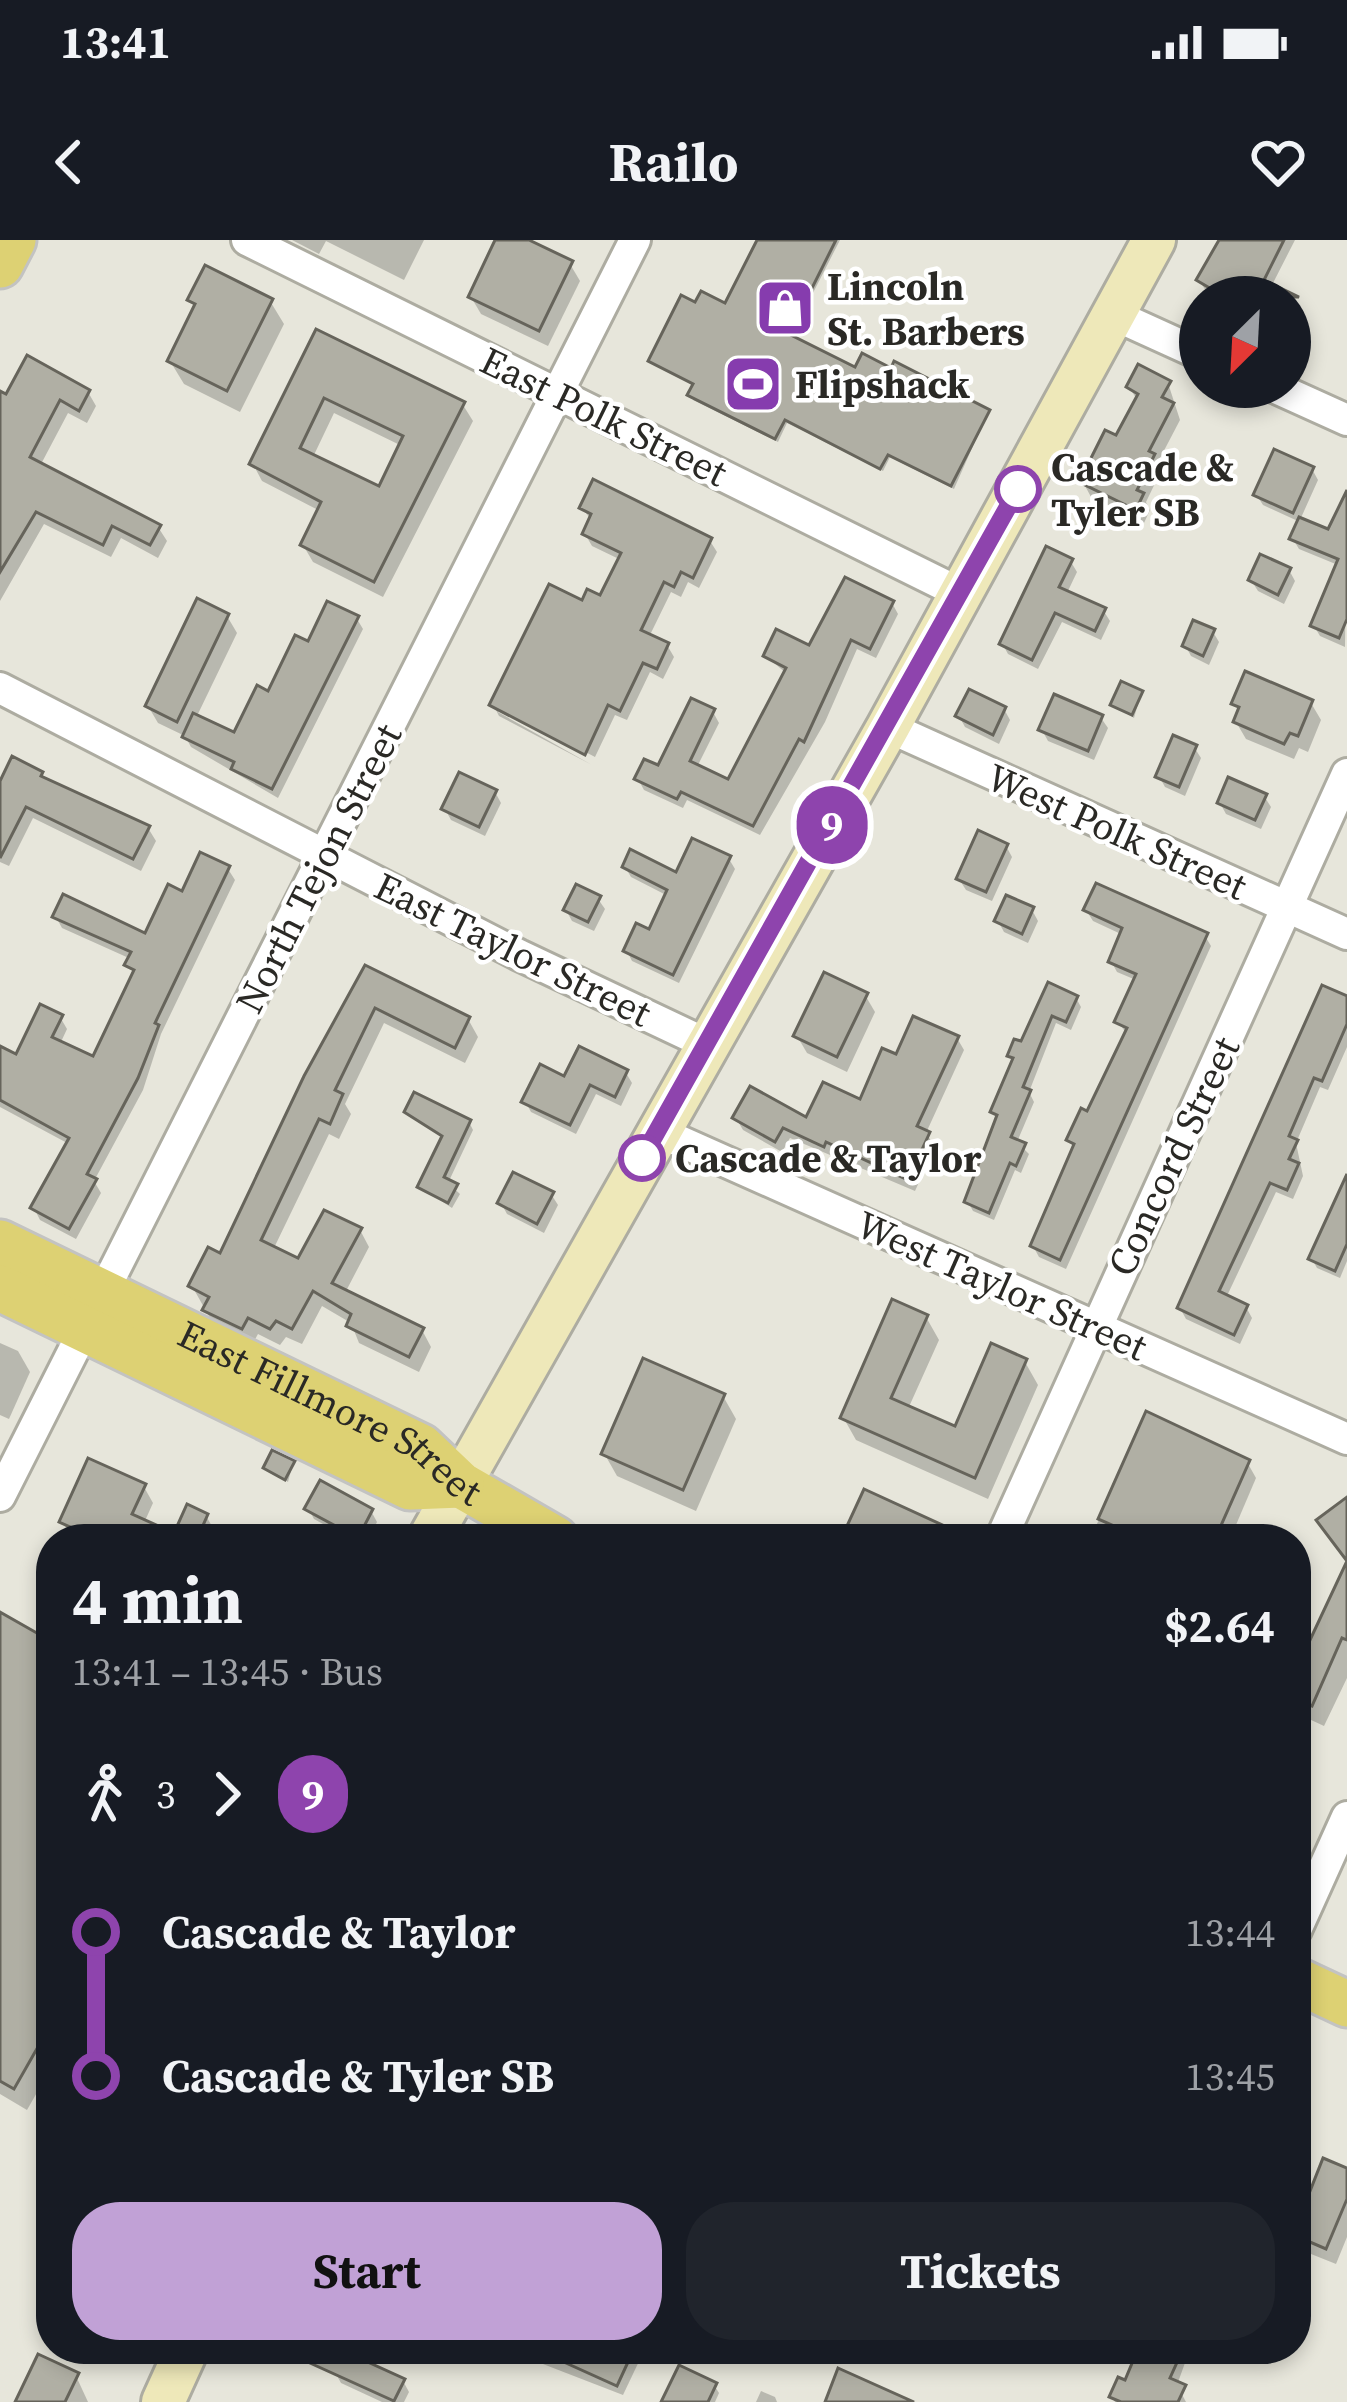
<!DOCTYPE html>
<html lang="en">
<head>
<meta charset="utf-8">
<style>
	body { margin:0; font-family:"Source Serif 4",serif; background:#20242c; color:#f1f3f6; height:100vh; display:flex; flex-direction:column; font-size:45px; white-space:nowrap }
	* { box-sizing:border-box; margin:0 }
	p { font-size:39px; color:#9ea1a6 }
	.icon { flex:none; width:66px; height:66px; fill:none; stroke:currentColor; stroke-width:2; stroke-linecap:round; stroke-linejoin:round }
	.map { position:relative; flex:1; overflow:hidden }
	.drawer { position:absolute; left:36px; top:1284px; width:1275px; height:840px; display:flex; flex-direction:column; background:#171b24; border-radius:48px; box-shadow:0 6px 18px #0003 }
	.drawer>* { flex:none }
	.badge { padding:0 24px; border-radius:39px; font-size:42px; line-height:78px }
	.needle { width:78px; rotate:204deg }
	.controls { position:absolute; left:1179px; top:36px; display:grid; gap:24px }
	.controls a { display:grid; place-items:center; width:132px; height:132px; border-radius:50%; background:#171b24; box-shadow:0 6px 18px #0003; font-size:60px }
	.map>.badge { position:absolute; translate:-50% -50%; box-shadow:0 0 0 6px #fff }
	.legs { display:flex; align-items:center; gap:18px; height:132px; padding:0 36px; font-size:39px }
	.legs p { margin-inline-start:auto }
	.summary { display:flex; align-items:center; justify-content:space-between; height:204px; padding:0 36px }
	h1 { font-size:66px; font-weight:700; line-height:90px }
	.cta { display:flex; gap:24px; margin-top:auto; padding:24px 36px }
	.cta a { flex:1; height:138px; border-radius:48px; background:#c1a1d6; color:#111; font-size:48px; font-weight:700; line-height:138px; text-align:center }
	.cta a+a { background:#20242c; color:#f1f3f6 }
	ul { padding:0 36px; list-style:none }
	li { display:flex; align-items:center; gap:42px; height:144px; font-size:45px }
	li i { display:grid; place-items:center; width:18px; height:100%; margin:0 15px; background:currentColor }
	li i::after { content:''; width:30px; height:30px; margin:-15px; border:9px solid; border-radius:50%; background:#171b24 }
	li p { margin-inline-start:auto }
	li:first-child i { background:linear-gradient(#0000 50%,currentColor 0) }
	li:last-child i { background:linear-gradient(currentColor 50%,#0000 0) }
	.status { display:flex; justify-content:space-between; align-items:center; height:84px; padding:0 60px; background:#171b24; direction:ltr }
	.status svg { height:33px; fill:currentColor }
	header { display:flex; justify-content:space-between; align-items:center; height:156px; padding:0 36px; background:#171b24; font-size:54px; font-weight:700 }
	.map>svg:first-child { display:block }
	.shadow { fill:#0003; fill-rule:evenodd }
	.building { fill:#b0afa4; stroke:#66645b; stroke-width:3; fill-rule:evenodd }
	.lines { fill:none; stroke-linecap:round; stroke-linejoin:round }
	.street-casing { stroke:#adaca1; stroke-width:36 }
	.secondary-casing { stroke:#adaca1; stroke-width:48 }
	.primary-casing { stroke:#c3c3c2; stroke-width:51 }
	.street { stroke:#fff; stroke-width:30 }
	.secondary { stroke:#eee8b9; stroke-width:42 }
	.primary { stroke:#ddd173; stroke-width:45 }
	.line-1-casing { stroke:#fff; stroke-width:27 }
	.line-1 { stroke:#8e44ad; stroke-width:18 }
	.stop-1-dot { fill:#fff; stroke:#8e44ad; stroke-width:6 }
	.labels { text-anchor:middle; stroke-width:9; stroke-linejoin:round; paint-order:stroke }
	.poi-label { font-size:39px; font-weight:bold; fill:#2a2925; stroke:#fff; text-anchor:start }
	.street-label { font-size:39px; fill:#2a2925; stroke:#fff }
	.stop-label { font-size:39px; font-weight:bold; fill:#2a2925; stroke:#fff; text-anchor:start }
</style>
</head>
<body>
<div class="status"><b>13:41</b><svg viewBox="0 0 49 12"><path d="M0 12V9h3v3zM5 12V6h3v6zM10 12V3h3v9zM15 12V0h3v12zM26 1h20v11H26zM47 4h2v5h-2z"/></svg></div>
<header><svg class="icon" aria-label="back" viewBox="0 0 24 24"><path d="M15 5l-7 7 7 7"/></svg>Railo<svg class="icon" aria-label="heart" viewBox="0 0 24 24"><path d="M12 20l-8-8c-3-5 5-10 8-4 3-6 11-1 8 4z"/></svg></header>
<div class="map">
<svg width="1347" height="2162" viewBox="0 0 1347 2162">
	<rect width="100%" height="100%" fill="#e7e6db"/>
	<!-- shadow -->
	<g class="shadow">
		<polygon points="292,0 424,0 404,40 326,1 319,14"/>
		<polygon points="499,0 522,0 570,24 580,41 548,106 481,74 471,57"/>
		<polygon points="760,0 840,0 790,98 856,131 892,132 988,172 954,249 890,217 883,231 787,183 778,202 693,160 695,146 654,125 651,121 696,66 727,67"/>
		<polygon points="1222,0 1295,0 1271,47 1282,57 1216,57 1206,51 1199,40"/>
		<polygon points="191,60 270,61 284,84 240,172 184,144 170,121 196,69"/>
		<path d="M317,93L463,165L473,181L383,357L313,322L303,305L320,271L262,241L253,224ZM334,173L402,206L381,250L313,217Z"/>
		<polygon points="1168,143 1180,180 1157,224 1161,231 1146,262 1150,270 1144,283 1091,257 1083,242 1118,199 1138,161 1129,147"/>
		<polygon points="88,152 96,166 87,183 68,173 40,226 158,287 167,301 158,318 121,298 111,317 44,284 0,361 0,154"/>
		<polygon points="1312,229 1318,240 1300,280 1330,293 1347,257 1345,407 1320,396 1314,386 1338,325 1299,309 1293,299 1300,282 1263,265 1256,254"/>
		<polygon points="582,268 710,301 717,312 699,348 688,342 681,357 671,352 649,397 667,405 674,417 663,439 650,432 627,480 615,475 595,517 498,466 498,472 592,525 499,476 493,464 583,364 601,359 621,320 592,306 585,294 592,281"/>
		<polygon points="1071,322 1077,332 1067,353 1103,370 1110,381 1101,400 1062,382 1038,429 1008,414 1002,403"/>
		<polygon points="1289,330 1295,341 1284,364 1258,351 1251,340"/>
		<polygon points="892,363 898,374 876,418 857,409 825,482 760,595 687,560 683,568 644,550 638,539 660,529 713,472 719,483 697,527 730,543 787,434 766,416 810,409"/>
		<polygon points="227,376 237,393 196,478 235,496 309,405 357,379 363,389 278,558 191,507 185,496 158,483 148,466"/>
		<polygon points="1213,392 1219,402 1209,425 1191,416 1185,405"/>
		<polygon points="1141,453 1134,478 1114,465"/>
		<polygon points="1311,463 1321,480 1308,512 1299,508 1294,519 1246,499 1236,482 1240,473 1235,464"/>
		<polygon points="1004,469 1010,480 999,504 965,487 959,476"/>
		<polygon points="1101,478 1108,488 1094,520 1048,501 1042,490"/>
		<polygon points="1194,507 1201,518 1185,556 1165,547 1159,536"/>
		<polygon points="41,534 45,541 148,588 156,601 141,631 33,578 9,626 0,622 0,547"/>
		<polygon points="495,552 501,563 485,596 451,580 445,569"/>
		<polygon points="1264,556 1271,567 1261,589 1226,574 1220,563"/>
		<polygon points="1006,606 1012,617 992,661 966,650 959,639"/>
		<polygon points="729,619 735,629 679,743 632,721 627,711 650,693 668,656 631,637 625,627 677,636"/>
		<polygon points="228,629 235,640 161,794 143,850 94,941 101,953 76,999 40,980 34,968 69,904 0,867 0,809 18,818 60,777 67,789 60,804 95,820 134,736 131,719 62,688 56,677 146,697 184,655"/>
		<polygon points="598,659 605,669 594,691 572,681 566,670"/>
		<polygon points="1032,670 1038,681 1028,703 1004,692 998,681"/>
		<polygon points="1086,670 1205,696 1211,706 1066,1029 1039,1017 1033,1006 1075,910 1069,900 1089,875 1127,794 1118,782 1136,740 1117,732 1111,721 1123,695 1093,681"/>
		<polygon points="366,729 468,779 478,797 465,823 384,783 345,864 351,874 339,899 329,894 273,1010 299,1022 360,990 369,1007 345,1053 422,1090 431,1107 419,1132 359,1103 351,1083 322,1066 302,1104 286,1097 280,1105 258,1094 252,1105 215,1087 192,1046 221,1017"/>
		<polygon points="1050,746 1076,758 1081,767 1071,790 1056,783 1029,852 1034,862 1017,902 1029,914 1021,933 1015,930 994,980 973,971 968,962 998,880 993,871 1014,822 1010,815 1023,805"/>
		<polygon points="865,755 875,772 847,832 807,813 797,796"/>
		<polygon points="1347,759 1347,807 1328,850 1320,847 1296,903 1303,936 1293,959 1276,952 1226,1058 1246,1067 1252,1078 1240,1104 1186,1079 1180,1068"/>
		<polygon points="957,798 964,810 926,893 935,907 915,951 790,898 782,912 743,890 736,878 808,881 861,863 898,818"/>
		<polygon points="626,833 632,843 621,866 596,854 576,894 531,872 525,861 566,840"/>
		<polygon points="407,872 469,882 473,890 448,943 460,954 452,968 420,947 443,896"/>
		<polygon points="551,954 558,965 544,993 507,974 501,963"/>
		<polygon points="1347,958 1347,1021 1340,1038 1317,1028 1312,1019"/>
		<polygon points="926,1077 939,1100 908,1169 956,1190 1025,1122 1038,1145 988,1259 856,1200 843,1177"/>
		<polygon points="0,1103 18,1111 30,1132 9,1179 0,1175"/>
		<polygon points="723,1156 736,1179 696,1271 617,1236 604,1213"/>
		<polygon points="1147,1175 1247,1222 1256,1238 1230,1299 1090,1299"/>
		<polygon points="293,1223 288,1242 267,1228"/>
		<polygon points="144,1247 153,1263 144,1283 175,1297 206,1276 216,1293 213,1299 74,1299 62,1282"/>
		<polygon points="308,1268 371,1271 377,1282 368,1299 350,1299 314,1279"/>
		<polygon points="805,1284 838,1299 799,1299"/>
		<polygon points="1347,1341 1347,1438 1324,1486 1296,1473 1296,1398 1311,1404"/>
		<polygon points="0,1375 51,1404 51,1828 27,1870 0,1854"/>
		<polygon points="1296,1520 1303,1533 1296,1549"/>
		<polygon points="1347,1931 1347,1997 1336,2024 1296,2008 1296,1957 1311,1955"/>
		<polygon points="504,2109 638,2109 642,2115 623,2155"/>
		<polygon points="1141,2109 1190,2109 1177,2145 1186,2162 1115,2162 1112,2157 1127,2144"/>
		<polygon points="335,2132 403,2141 409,2152 404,2162 382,2162 341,2143"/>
		<polygon points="76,2136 88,2162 18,2162"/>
		<polygon points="714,2145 719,2153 715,2162 665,2162"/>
		<polygon points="761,2151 775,2157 777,2162 756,2162"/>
	</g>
	<!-- building -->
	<g class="building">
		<polygon points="495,0 529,0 573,21 539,91 468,57"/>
		<polygon points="757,0 836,0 789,94 855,127 862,113 891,128 894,121 990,170 951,246 888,215 880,229 785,180 775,199 687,155 693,144 648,121 681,55 695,62 701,51 725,63"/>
		<polygon points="1219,0 1284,0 1264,40 1299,57 1225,57 1196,40"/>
		<polygon points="205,25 273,59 227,151 167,121 195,64 187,60"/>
		<path d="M316,89L465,162L374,342L300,305L321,262L249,224ZM324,158L403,196L379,246L300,208Z"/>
		<polygon points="27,115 90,150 79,171 60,160 30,217 161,285 150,305 112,286 103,305 36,272 0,332 0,151 6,154"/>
		<polygon points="1138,124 1171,141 1162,157 1174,163 1149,211 1155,214 1137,250 1144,253 1136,270 1079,242 1105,190 1116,195 1138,154 1126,147"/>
		<polygon points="1274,209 1314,227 1293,273 1253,255"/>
		<polygon points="593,239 712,298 693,338 681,332 674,347 664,342 641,390 669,403 657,429 643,423 620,471 608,465 585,515 489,465 549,344 582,360 587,349 600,355 621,313 582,294 591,274 579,268"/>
		<polygon points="1347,250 1347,379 1339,398 1310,386 1338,319 1289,299 1299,277 1328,289"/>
		<polygon points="1046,306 1073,319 1059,347 1106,368 1095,391 1055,373 1032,420 999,404"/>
		<polygon points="1260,314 1291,328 1278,355 1248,340"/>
		<polygon points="845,337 894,361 870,409 851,400 804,502 799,499 753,586 681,552 677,559 634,539 644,519 658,525 691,458 715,469 690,521 728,539 786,428 763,416 776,389 809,405"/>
		<polygon points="197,358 229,374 177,482 145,466"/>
		<polygon points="327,361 359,376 272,549 231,529 234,522 182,497 193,473 234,492 257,445 268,451 295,395 308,401"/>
		<polygon points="1193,380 1215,389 1203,416 1182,406"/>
		<polygon points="1245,431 1313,460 1298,496 1290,493 1284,504 1233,482 1239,467 1231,464"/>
		<polygon points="1121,441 1143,451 1132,475 1110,465"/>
		<polygon points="969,449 1006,467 993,495 955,476"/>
		<polygon points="1054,454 1103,475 1088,511 1038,490"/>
		<polygon points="1173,495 1197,505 1179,547 1155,537"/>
		<polygon points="12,516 43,532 41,536 150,586 133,619 26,567 0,618 0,541"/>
		<polygon points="459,532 497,550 479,587 441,569"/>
		<polygon points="1228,537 1267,554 1255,580 1217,563"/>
		<polygon points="978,590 1008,604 986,652 956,639"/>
		<polygon points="692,598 731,616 673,735 623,711 636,683 649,689 667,650 622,627 630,609 676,632"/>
		<polygon points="200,612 230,626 155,783 159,785 138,838 87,934 97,939 69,989 30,968 69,898 0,860 0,806 16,814 40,764 63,775 52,797 93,816 134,730 124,725 131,712 52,677 63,654 145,693 168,644 182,651"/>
		<polygon points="1096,643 1208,693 1060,1020 1030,1006 1074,904 1066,900 1081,868 1087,871 1127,788 1114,782 1136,734 1108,722 1122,688 1083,670"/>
		<polygon points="576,644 601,656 588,682 563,670"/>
		<polygon points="1006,655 1034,667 1022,694 994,681"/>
		<polygon points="365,725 470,777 455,808 375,768 335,850 343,854 330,884 319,879 261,1000 298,1018 324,970 362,988 332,1043 424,1088 409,1117 346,1086 351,1074 313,1051 292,1089 276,1081 270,1089 248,1078 242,1089 202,1070 209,1057 188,1046 208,1007 220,1013 304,836"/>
		<polygon points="824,732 868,753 837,817 793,796"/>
		<polygon points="1048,742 1078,756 1066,782 1052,776 1023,847 1031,850 1011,897 1026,903 1016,926 1010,923 989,973 964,962 997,875 990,872 1013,818 1007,816 1014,799 1021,801"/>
		<polygon points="1322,745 1347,756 1347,784 1322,841 1314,838 1289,896 1298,900 1289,919 1299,923 1287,950 1270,943 1219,1051 1248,1065 1234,1095 1177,1068"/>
		<polygon points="913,776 959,796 917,886 930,892 908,940 826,902 824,907 783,888 775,902 732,878 750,846 806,877 823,842 860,859 882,808 896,814"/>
		<polygon points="579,806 628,830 615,857 590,845 570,885 521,862 540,824 564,836"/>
		<polygon points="414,852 471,880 444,937 458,944 448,963 417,947 442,896 404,872"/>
		<polygon points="513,932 554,952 537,984 497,963"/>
		<polygon points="1347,934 1347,1004 1335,1031 1308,1019"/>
		<polygon points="892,1059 928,1075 891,1158 955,1186 991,1103 1027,1119 975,1238 840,1178"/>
		<polygon points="643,1118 725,1154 683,1250 601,1214"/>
		<polygon points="1146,1171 1250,1220 1215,1299 1144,1299 1098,1279"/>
		<polygon points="272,1210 295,1221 285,1240 263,1228"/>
		<polygon points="88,1218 146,1244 132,1274 174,1293 187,1264 208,1274 197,1299 97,1299 59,1282"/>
		<polygon points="320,1240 373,1269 358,1298 304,1269"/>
		<polygon points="864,1249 973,1299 841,1299"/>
		<polygon points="1347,1257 1347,1400 1342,1398 1312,1466 1296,1459 1296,1394 1310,1400 1347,1321 1316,1280"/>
		<polygon points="0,1372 51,1401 51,1784 14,1849 0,1841"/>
		<polygon points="1323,1918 1347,1928 1347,1959 1326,2009 1296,1996 1296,1946 1310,1951"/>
		<polygon points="279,2109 339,2109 405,2139 394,2161"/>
		<polygon points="535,2109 634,2109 617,2146"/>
		<polygon points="1138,2109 1183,2109 1170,2138 1186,2145 1178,2162 1121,2162 1109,2157 1118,2137 1125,2140"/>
		<polygon points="38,2114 79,2133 65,2162 15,2162"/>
		<polygon points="679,2125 717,2143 708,2162 661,2162"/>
		<polygon points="838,2128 914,2162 825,2162"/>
	</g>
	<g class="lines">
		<!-- street casing -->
		<g class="street-casing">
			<g id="street">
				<polyline points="247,0 960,353"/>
				<polyline points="1112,74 1200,114"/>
				<polyline points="1274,147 1347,180"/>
				<polyline points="0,448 519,715 707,804"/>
				<polyline points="888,487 1347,694"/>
				<polyline points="657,891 1347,1199"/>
				<polyline points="0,1256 635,0"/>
				<polyline points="1001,1299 1347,534"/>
				<polyline points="1296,1690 1347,1577"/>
			</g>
		</g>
		<!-- secondary casing -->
		<g class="secondary-casing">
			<g id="secondary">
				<polyline points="429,1299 888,487 1154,0"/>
				<polyline points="163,2162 187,2109"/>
			</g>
		</g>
		<!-- primary casing -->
		<g class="primary-casing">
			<g id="primary">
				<polyline points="0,25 13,0"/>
				<path id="s1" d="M0,1003L421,1207L461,1245L555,1299"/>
				<polyline points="0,1048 410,1247 461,1245"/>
				<polyline points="1296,1740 1347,1764"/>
			</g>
		</g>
		<!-- street -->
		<use href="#street" class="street"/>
		<!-- secondary -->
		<use href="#secondary" class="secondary"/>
		<!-- primary -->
		<use href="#primary" class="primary"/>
	</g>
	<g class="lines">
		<!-- line-1 casing -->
		<g class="line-1-casing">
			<polyline id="line-1" points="642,918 1018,249"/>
		</g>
		<!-- line-1 -->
		<use href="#line-1" class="line-1"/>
	</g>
	<!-- icons -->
	<defs>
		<g id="shop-square" transform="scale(3)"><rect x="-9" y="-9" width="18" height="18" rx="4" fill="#863cae" stroke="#fff"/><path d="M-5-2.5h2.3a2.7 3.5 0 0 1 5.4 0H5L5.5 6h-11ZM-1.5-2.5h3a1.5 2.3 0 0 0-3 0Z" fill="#fff"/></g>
		<g id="stadium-square" transform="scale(3)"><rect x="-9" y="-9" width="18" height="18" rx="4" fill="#863cae" stroke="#fff"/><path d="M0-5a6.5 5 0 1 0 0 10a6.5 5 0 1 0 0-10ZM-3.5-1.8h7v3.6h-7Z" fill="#fff"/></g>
	</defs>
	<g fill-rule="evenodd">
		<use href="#shop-square" x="785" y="68"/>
		<use href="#stadium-square" x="753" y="144"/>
	</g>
	<!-- markers -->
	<g class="stop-1-dot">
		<circle cx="1018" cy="249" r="21"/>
		<circle cx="642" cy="918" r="21"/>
	</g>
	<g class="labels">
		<!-- poi labels -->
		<g class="poi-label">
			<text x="827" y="60">Lincoln<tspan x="827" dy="45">St. Barbers</tspan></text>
			<text x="795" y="158">Flipshack</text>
		</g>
		<!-- street labels -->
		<g class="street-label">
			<text transform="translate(604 176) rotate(26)" y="14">East Polk Street</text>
			<text transform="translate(1117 591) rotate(24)" y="14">West Polk Street</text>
			<text transform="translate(318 628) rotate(-63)" y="14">North Tejon Street</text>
			<text transform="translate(513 709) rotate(26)" y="14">East Taylor Street</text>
			<text transform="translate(1173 916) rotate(-65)" y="14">Concord Street</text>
			<text transform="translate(1002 1045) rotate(24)" y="14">West Taylor Street</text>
			<text dy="14" stroke="none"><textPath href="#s1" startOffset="372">East Fillmore Street</textPath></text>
		</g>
		<!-- stop labels -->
		<g class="stop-label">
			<text x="1051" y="241">Cascade &amp;<tspan x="1051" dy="45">Tyler SB</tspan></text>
			<text x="675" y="932">Cascade &amp; Taylor</text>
		</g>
	</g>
</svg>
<div class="controls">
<a><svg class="needle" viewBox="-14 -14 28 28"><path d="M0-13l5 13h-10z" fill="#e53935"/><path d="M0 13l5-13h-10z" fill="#9ea1a6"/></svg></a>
</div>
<b class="badge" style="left:832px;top:585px;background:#8e44ad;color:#fff">9</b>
<section class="drawer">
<div class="summary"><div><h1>4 min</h1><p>13:41 – 13:45 · Bus</p></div><b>$2.64</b></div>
<div class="legs"><svg class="icon" aria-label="walk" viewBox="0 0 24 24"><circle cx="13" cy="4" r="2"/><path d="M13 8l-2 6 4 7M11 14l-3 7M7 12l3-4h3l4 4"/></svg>3<svg class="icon" aria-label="forward" viewBox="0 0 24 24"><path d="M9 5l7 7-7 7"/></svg><b class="badge" style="background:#8e44ad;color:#fff">9</b></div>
<ul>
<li><i style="color:#8e44ad"></i><b>Cascade &amp; Taylor</b><p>13:44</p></li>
<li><i style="color:#8e44ad"></i><b>Cascade &amp; Tyler SB</b><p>13:45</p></li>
</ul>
<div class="cta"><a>Start</a><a>Tickets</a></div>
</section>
</div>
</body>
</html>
